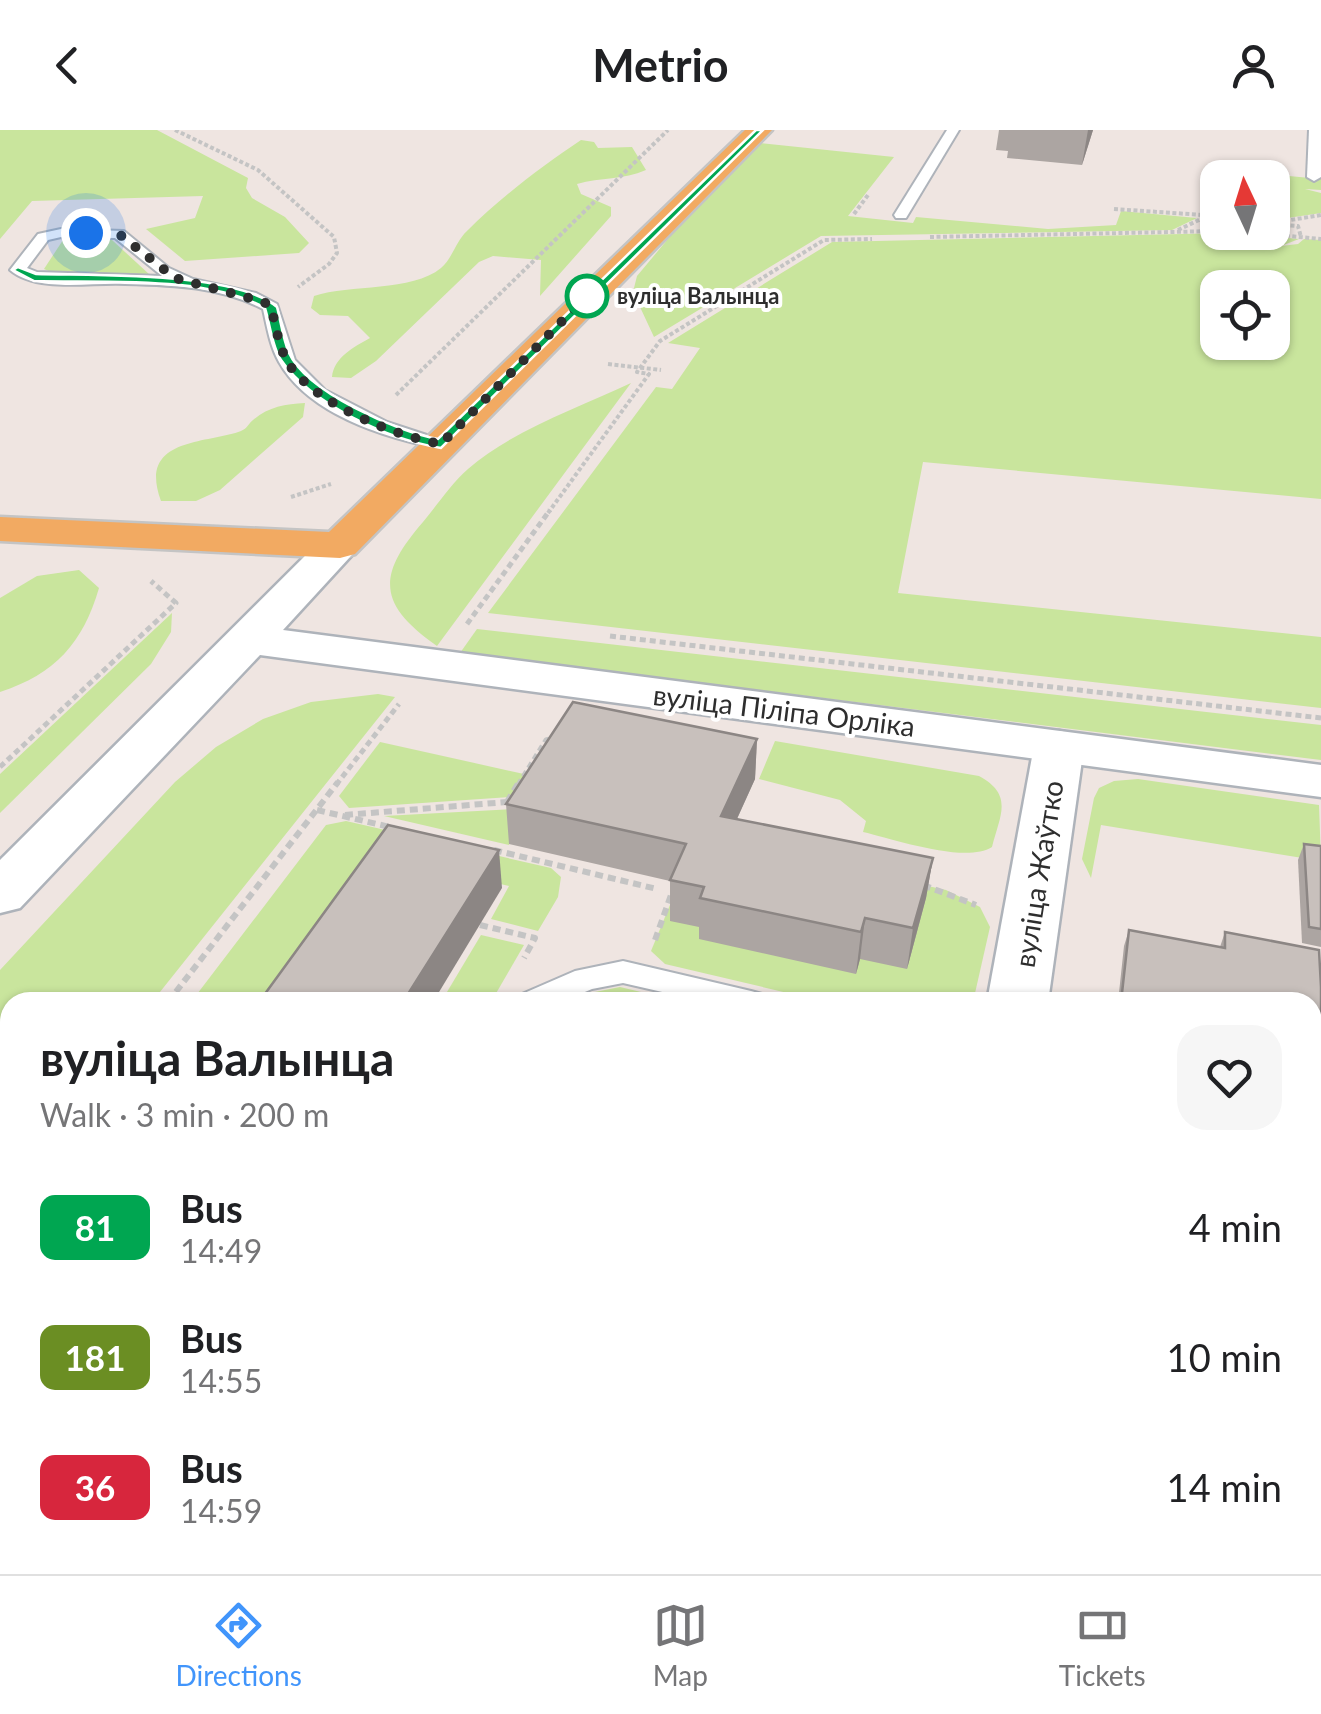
<!DOCTYPE html>
<html lang="en">
<head>
<meta charset="utf-8">
<style>
	body { margin:0; font-family:Lato,sans-serif; background:#f6f6f6; color:#202124; height:100vh; display:flex; flex-direction:column; font-size:38px; white-space:nowrap }
	* { box-sizing:border-box; margin:0 }
	p { font-size:32px; color:#757577 }
	.icon { flex:none; width:55px; height:55px; fill:none; stroke:currentColor; stroke-width:2; stroke-linecap:round; stroke-linejoin:round }
	.map { position:relative; flex:1; overflow:hidden }
	.sheet { position:absolute; left:0px; top:862px; width:1322px; height:582px; display:flex; flex-direction:column; background:#fff; border-radius:30px 30px 0 0; box-shadow:0 2px 8px #0004 }
	.sheet>* { flex:none }
	.badge { padding:0 20px; border-radius:15px; font-size:35px; line-height:65px }
	.needle { width:65px; rotate:356deg }
	.controls { position:absolute; left:1200px; top:30px; display:grid; gap:20px }
	.controls a { display:grid; place-items:center; width:90px; height:90px; border-radius:20px; background:#fff; box-shadow:0 2px 8px #0004; font-size:50px }
	.you { position:absolute; width:50px; height:50px; margin:-25px; border:8px solid #fff; border-radius:50%; background:#1a73e8; box-shadow:0 0 0 15px #1a73e833 }
	.map>.badge { position:absolute; translate:-50% -50%; box-shadow:0 0 0 5px #fff }
	.round { display:grid; place-items:center; flex:none; width:105px; height:105px; border-radius:30px; background:#f6f6f6 }
	.head { display:flex; align-items:center; justify-content:space-between; height:170px; padding:0 40px }
	h1 { font-size:48px; font-weight:700; line-height:75px }
	ul { padding:0; list-style:none }
	li { display:flex; align-items:center; gap:30px; height:130px; padding:0 40px }
	li div { flex:1 }
	li b { display:block; font-size:38px }
	li em { font-style:normal }
	li .badge { min-width:110px; font-weight:700; text-align:center }
	header { display:flex; justify-content:space-between; align-items:center; height:130px; padding:0 40px; background:#fff; font-size:45px; font-weight:700 }
	.tabs { display:flex; justify-content:space-around; align-items:center; height:140px; border-top:2px solid #e0e0e0; background:#fff; font-size:28px; color:#757577 }
	.tabs a { display:grid; justify-items:center; gap:5px }
	.tabs .current { color:#4195fb }
	.map>svg:first-child { display:block }
	.green { fill:#c9e59d; fill-rule:evenodd }
	.lines { fill:none; stroke-linecap:round; stroke-linejoin:round }
	.lane-casing { stroke:#aeb3ba; stroke-width:4 }
	.street-casing { stroke:#aeb3ba; stroke-width:5 }
	.secondary-casing { stroke:#aeb3ba; stroke-width:5 }
	.primary-casing { stroke:#c4c4c4; stroke-width:5 }
	.path-far2 { stroke:#c4c4c4; stroke-width:4; stroke-dasharray:4 2.5; stroke-linecap:butt }
	.path-far1 { stroke:#c4c4c4; stroke-width:5; stroke-dasharray:6 4; stroke-linecap:butt }
	.path { stroke:#c4c4c4; stroke-width:6; stroke-dasharray:8 5; stroke-linecap:butt }
	.lane { fill:#fff; fill-rule:evenodd }
	.street { fill:#fff; fill-rule:evenodd }
	.secondary { fill:#fff; fill-rule:evenodd }
	.primary { fill:#f2aa62; fill-rule:evenodd }
	.wall { fill:#aca5a2 }
	.shaded-wall { fill:#8c8684 }
	.building { fill:#c8c0bc; stroke:#8c8684; stroke-width:2.5 }
	.line { fill:#00a651; stroke:#fff; stroke-width:2.5 }
	.walk { stroke:#2e2e2e; stroke-width:10; stroke-dasharray:0 18 }
	.stop-dot { fill:#fff; stroke:#00a651; stroke-width:5 }
	.labels { text-anchor:middle; stroke-width:8; stroke-linejoin:round; paint-order:stroke }
	.far-stop-label { font-size:22px; font-weight:bold; fill:#2e2e2e; stroke:#fff; text-anchor:start }
	.street-label { font-size:28px; fill:#2e2e2e; stroke:#fff }
</style>
</head>
<body>
<header><svg class="icon" aria-label="back" viewBox="0 0 24 24"><path d="M15 5l-7 7 7 7"/></svg>Metrio<svg class="icon" aria-label="person" viewBox="0 0 24 24"><circle cx="12" cy="8" r="4"/><path d="M4 21q1-7 8-7t8 7"/></svg></header>
<div class="map">
<svg width="1321" height="1444" viewBox="0 0 1321 1444">
	<rect width="100%" height="100%" fill="#efe5e1"/>
	<!-- green -->
	<g class="green">
		<polygon points="0,0 157,0 248,48 246,58 252,68 285,87 309,113 299,123 185,131 146,99 195,88 203,66 32,71 0,109"/>
		<path d="M581,10L594,12L598,18L632,17L646,40C623,50 601,47 577,54L581,64L611,77V86L540,166L541,130L493,126L479,132L376,231L351,248L332,247C334,227 354,217 370,208L348,186L320,185L311,178L314,166C350,154 412,162 441,138C452,129 456,111 467,101C500,68 542,36 581,10Z"/>
		<polygon points="749,12 894,27 848,86 913,93 916,87 1048,99 1116,95 1121,81 1197,88 1172,100 821,106 654,207 633,162 637,146"/>
		<polygon points="1278,45 1321,49 1321,60 1305,59 1321,63 1321,83 1274,90"/>
		<path d="M1227,103L1246,113L1231,103L1299,109L1281,116L1298,114L1304,109L1321,110V369L923,332L898,463L1321,507V578L488,483L656,257L672,259L700,218L668,213L832,112ZM1218,158H1272V212H1218Z"/>
		<polygon points="103,108 112,110 150,145 56,144 44,139 63,110"/>
		<path d="M631,253L437,516C377,474 377,445 423,392C438,374 451,354 468,339C513,300 578,278 631,253Z"/>
		<path d="M305,273L303,287L220,360L196,371H161C137,307 207,314 241,301C248,298 247,295 253,290C268,277 285,274 305,273Z"/>
		<path d="M79,440L99,458C83,513 55,544 0,562V468L37,446Z"/>
		<polygon points="172,483 171,502 151,534 0,683 0,644"/>
		<polygon points="477,499 1321,595 1321,630 460,523"/>
		<polygon points="378,564 395,567 152,872 10,872 10,1051 0,1064 0,840 175,652 216,617 263,589 311,572"/>
		<path d="M775,611L979,646C1014,665 1000,685 992,717C965,734 894,709 863,702L866,691L840,670L759,649Z"/>
		<polygon points="380,612 551,650 540,665 349,678 339,666"/>
		<polygon points="1138,649 1319,675 1321,731 1101,695 1091,748 1082,729 1094,668 1099,658 1114,651"/>
		<polygon points="517,679 509,715 384,686"/>
		<polygon points="346,691 551,738 561,747 558,767 538,801 491,789 509,756 392,729 296,872 191,872 326,695"/>
		<polygon points="727,712 946,760 980,777 990,797 973,872 826,872 665,834 651,821 679,753"/>
		<polygon points="481,805 524,815 491,872 444,867"/>
		<polygon points="620,857 683,872 566,872 590,863"/>
		<polygon points="660,1435 857,1435 856,1444 686,1444"/>
	</g>
	<g class="lines">
		<!-- lane casing -->
		<g class="lane-casing">
			<g id="lane">
				<polygon points="947,0 959,0 906,88 896,88 894,85"/>
				<polygon points="1309,0 1321,0 1321,47 1314,51 1307,47"/>
				<path d="M61,99L124,101L169,138L193,149L256,163L277,174L295,230L325,260L387,292L451,313L441,319C386,308 309,285 279,232C270,216 267,197 263,179C221,157 173,155 125,154C91,152 37,163 10,140L38,104ZM61,107L115,108L162,146L37,142L27,138L48,110Z"/>
				<polygon points="623,831 751,861 762,864 766,872 706,872 623,853 592,859 561,872 518,872 522,864 575,841"/>
				<polygon points="0,1076 10,1079 10,1109 0,1106"/>
			</g>
		</g>
		<!-- street casing -->
		<g class="street-casing">
			<g id="street">
				<polygon points="1059,601 1077,605 1084,616 1048,872 987,872 1034,616 1041,605"/>
				<polygon points="863,1435 947,1435 945,1444 861,1444"/>
			</g>
		</g>
		<!-- secondary casing -->
		<g class="secondary-casing">
			<polygon id="secondary" points="340,402 355,406 361,415 283,500 1321,635 1321,667 260,525 20,778 0,783 0,730 325,406"/>
		</g>
		<!-- primary casing -->
		<g class="primary-casing">
			<polygon id="primary" points="745,0 772,0 355,424 340,428 0,411 0,387 329,402"/>
		</g>
		<!-- path-far2 -->
		<g class="path-far2">
			<polyline points="175,0 258,40 334,107 337,123 329,134 298,157"/>
			<polyline points="1114,79 1218,86"/>
			<polyline points="854,84 868,65"/>
			<polyline points="1272,93 1321,85"/>
			<polyline points="1284,95 1298,96 1301,107"/>
			<polyline points="1178,100 1203,88"/>
			<polyline points="1247,102 1321,109"/>
			<polyline points="930,107 1218,101"/>
			<polyline points="608,234 661,240"/>
			<polyline points="396,265 668,0"/>
			<polyline points="291,367 331,354"/>
			<polyline points="548,383 649,244 637,242 660,211 824,110 872,109"/>
		</g>
		<!-- path-far1 -->
		<g class="path-far1">
			<polyline points="467,494 550,380"/>
			<polyline points="610,506 1321,588"/>
			<polyline points="0,637 176,473 151,451"/>
			<polyline points="336,655 399,574"/>
			<polyline points="518,655 546,610 556,607"/>
		</g>
		<!-- path -->
		<g class="path">
			<polyline points="507,672 519,652"/>
			<polyline points="317,680 394,698"/>
			<polyline points="345,685 507,672"/>
			<polyline points="494,720 657,759"/>
			<polyline points="923,755 976,775"/>
			<polyline points="480,795 535,808 524,828"/>
			<polyline points="655,810 671,765"/>
			<polyline points="793,865 826,872"/>
			<polyline points="168,872 338,652"/>
		</g>
		<!-- lane -->
		<use href="#lane" class="lane"/>
		<!-- street -->
		<use href="#street" class="street"/>
		<!-- secondary -->
		<use href="#secondary" class="secondary"/>
		<!-- primary -->
		<use href="#primary" class="primary"/>
	</g>
	<!-- wall -->
	<g class="wall">
		<polygon points="999,0 1093,0 1082,35 1007,28 1008,21 996,20"/>
		<polygon points="757,609 755,649 737,689 933,728 926,768 907,839 860,829 856,844 699,809 699,797 670,791 670,751 509,714 506,674"/>
		<polygon points="1304,714 1321,716 1321,817 1302,813 1298,730"/>
		<polygon points="1129,800 1220,817 1225,802 1321,857 1321,1028 1312,1026 1312,872 1118,872 1124,816"/>
		<polygon points="10,1103 10,1401 0,1397 0,1117"/>
		<polygon points="74,1435 739,1435 755,1444 80,1444"/>
	</g>
	<!-- shaded-wall -->
	<g class="shaded-wall">
		<polygon points="1088,0 1093,0 1082,35"/>
		<polygon points="757,609 755,649 720,726 721,686"/>
		<polygon points="499,720 502,758 433,872 403,872"/>
		<polygon points="933,728 926,768 907,839 913,798"/>
		<polygon points="865,788 860,829 856,844 861,802"/>
	</g>
	<!-- building -->
	<g class="building">
		<polygon points="573,572 757,609 721,686 933,728 913,798 865,788 861,802 700,768 704,757 670,750 686,714 506,674"/>
		<polygon points="388,695 499,720 403,872 259,872"/>
		<polygon points="1304,714 1321,716 1321,799 1309,797"/>
		<polygon points="1129,800 1225,818 1225,802 1319,820 1321,857 1321,1009 1312,1008 1312,872 1121,872"/>
		<polygon points="10,1103 10,1372 0,1369 0,1117"/>
		<polygon points="107,1435 739,1435 755,1440 755,1444 133,1444"/>
		<polygon points="1024,1435 1223,1435 1223,1444 1023,1444"/>
	</g>
	<!-- line -->
	<path class="line" d="M756,0H763L441,318C388,309 312,275 281,230C272,217 270,194 265,178C207,145 101,153 34,151L13,140L18,137L36,144C95,146 233,141 277,177C281,192 283,209 289,223C307,262 397,302 438,309Z"/>
	<g class="lines">
		<!-- walk -->
		<path class="walk" d="M86,103L119,104L175,148L264,172L271,177C276,196 279,220 290,236C318,275 395,306 441,314L587,166"/>
	</g>
	<!-- markers -->
	<circle class="stop-dot" cx="587" cy="166" r="20"/>
	<g class="labels">
		<!-- far-stop labels -->
		<g class="far-stop-label">
			<text x="617" y="174">вуліца Валынца</text>
		</g>
		<!-- street labels -->
		<g class="street-label">
			<text transform="translate(784 581) rotate(7)" y="10">вуліца Піліпа Орліка</text>
			<text transform="translate(1039 744) rotate(-81)" y="10">вуліца Жаўтко</text>
		</g>
	</g>
</svg>
<div class="controls">
<a><svg class="needle" viewBox="-14 -14 28 28"><path d="M0-13l5 13h-10z" fill="#e53935"/><path d="M0 13l5-13h-10z" fill="#757577"/></svg></a>
<a><svg class="icon" aria-label="locate" viewBox="0 0 24 24"><circle cx="12" cy="12" r="6"/><path d="M12 2v4M12 18v4M2 12h4M18 12h4"/></svg></a>
</div>
<div class="you" style="left:86px;top:103px"></div>
<section class="sheet">
<div class="head"><div><h1>вуліца Валынца</h1><p>Walk · 3 min · 200 m</p></div><a class="round"><svg class="icon" aria-label="heart" viewBox="0 0 24 24"><path d="M12 20l-8-8c-3-5 5-10 8-4 3-6 11-1 8 4z"/></svg></a></div>
<ul>
<li><span class="badge" style="background:#00a651;color:#fff">81</span><div><b>Bus</b><p>14:49</p></div><em>4 min</em></li>
<li><span class="badge" style="background:#6b8e23;color:#fff">181</span><div><b>Bus</b><p>14:55</p></div><em>10 min</em></li>
<li><span class="badge" style="background:#d7263d;color:#fff">36</span><div><b>Bus</b><p>14:59</p></div><em>14 min</em></li>
</ul>
</section>
</div>
<nav class="tabs">
<a class="current"><svg class="icon" aria-label="directions" viewBox="0 0 24 24"><path d="M12 3l9 9-9 9-9-9zM9 14v-3h6M13 9l2 2-2 2"/></svg>Directions</a>
<a><svg class="icon" aria-label="map" viewBox="0 0 24 24"><path d="M3 6l6-2 6 2 6-2v14l-6 2-6-2-6 2zM9 4v14M15 6v14"/></svg>Map</a>
<a><svg class="icon" aria-label="tickets" viewBox="0 0 24 24"><path d="M3 7h18v10H3zM15 7v10"/></svg>Tickets</a>
</nav>
</body>
</html>
